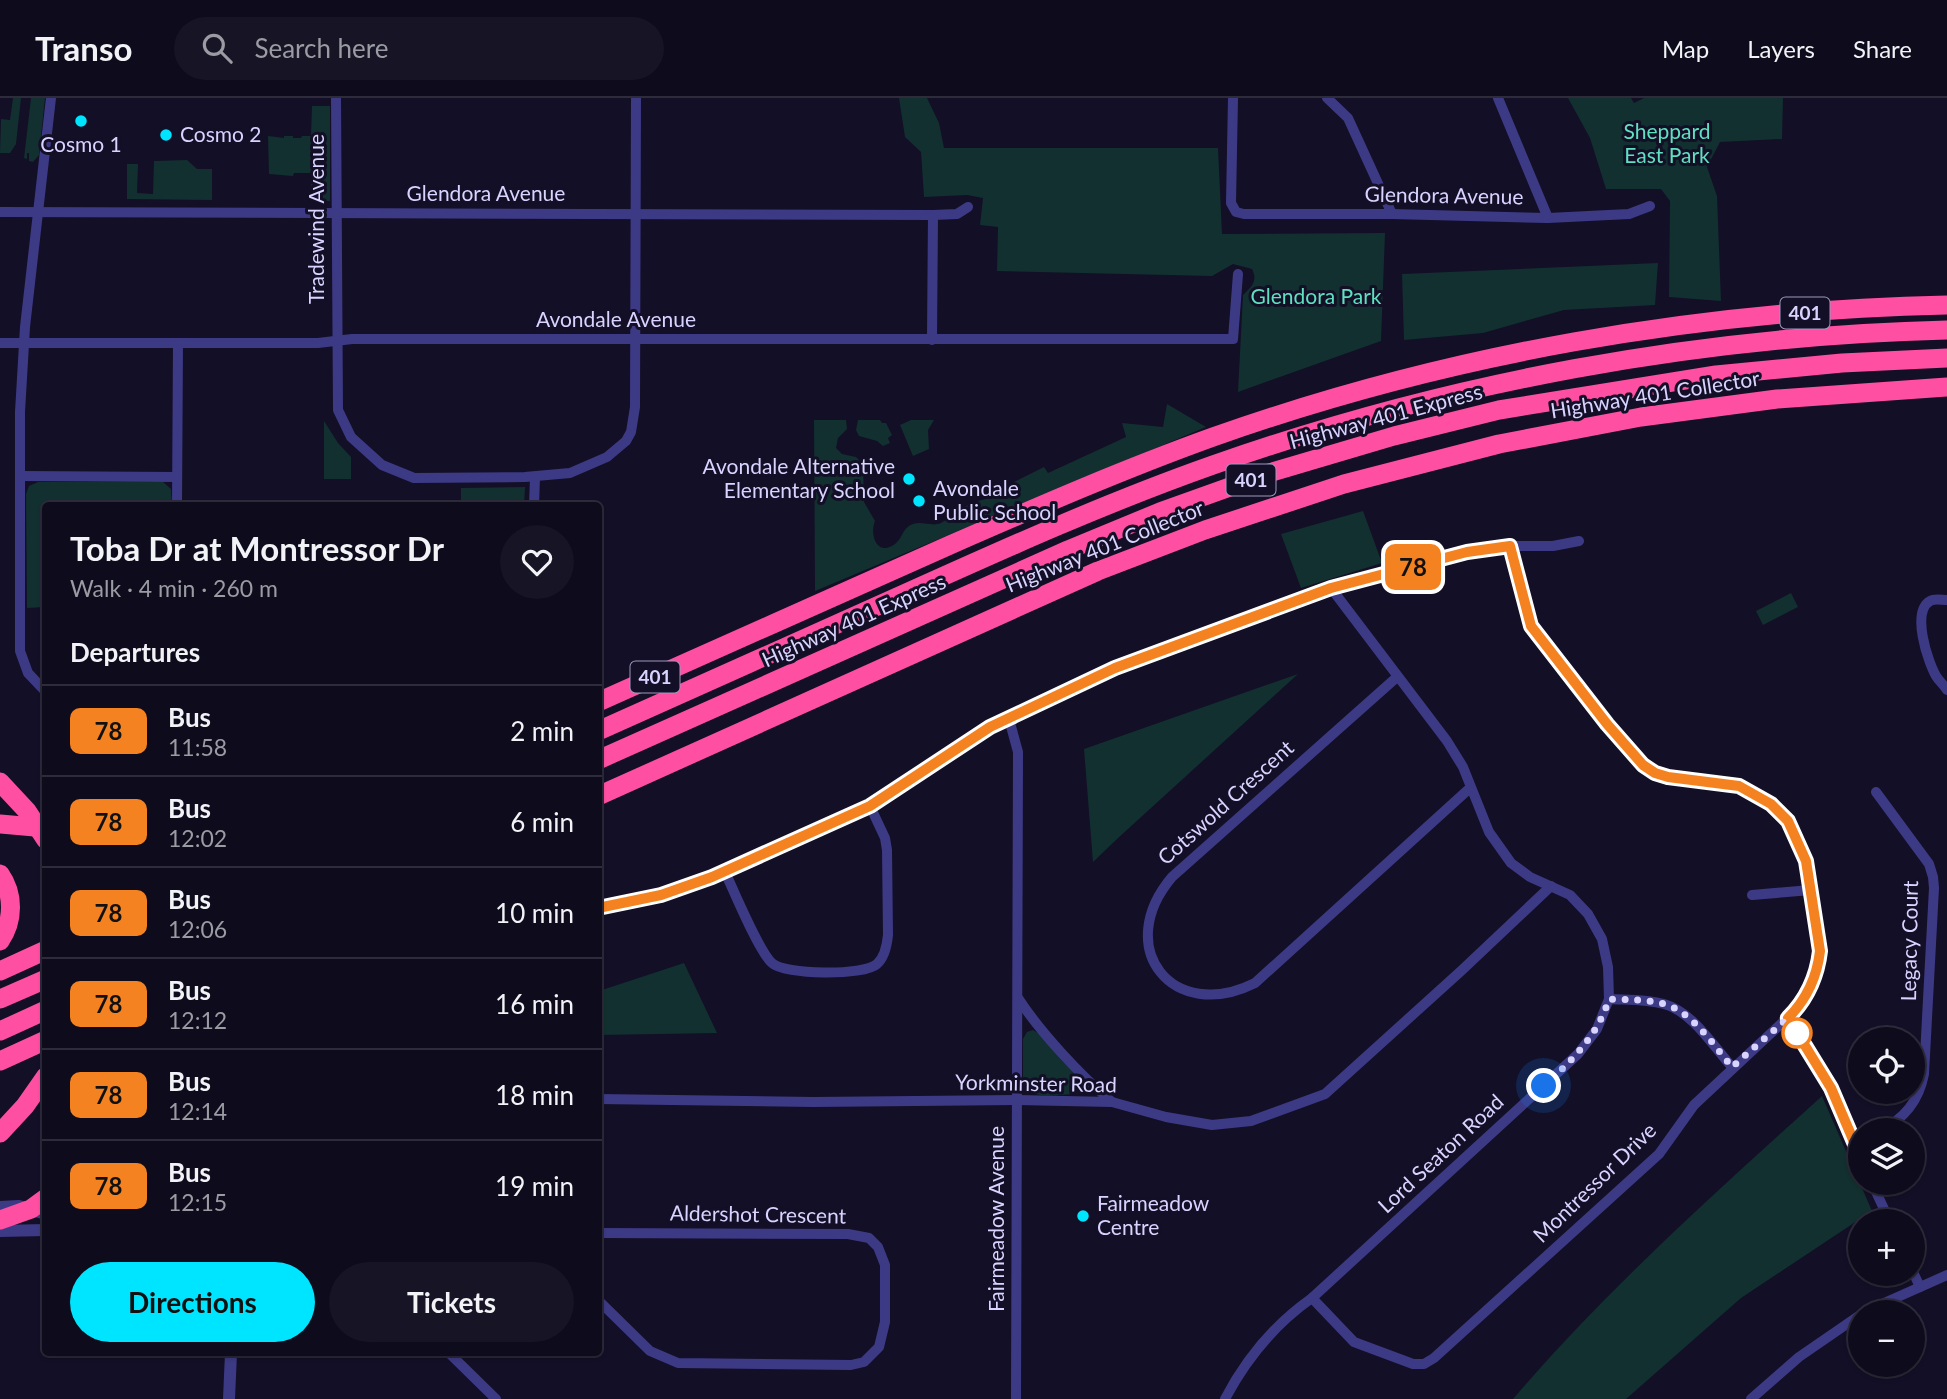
<!DOCTYPE html>
<html lang="en">
<head>
<meta charset="utf-8">
<style>
	body { margin:0; font-family:Lato,sans-serif; background:#171425; color:#f1f3f6; height:100vh; display:flex; flex-direction:column; font-size:26px; white-space:nowrap }
	* { box-sizing:border-box; margin:0 }
	p { font-size:23px; color:#9b9ba3 }
	.icon { flex:none; width:38px; height:38px; fill:none; stroke:currentColor; stroke-width:2; stroke-linecap:round; stroke-linejoin:round }
	.map { position:relative; flex:1; overflow:hidden }
	.side { position:absolute; left:42px; top:404px; width:560px; height:854px; display:flex; flex-direction:column; background:#0e0b1c; border-radius:7px; box-shadow:0 2px 5px #0004,0 0 0 2px #2e2b3b }
	.side>* { flex:none }
	.badge { padding:0 14px; border-radius:10px; font-size:24px; line-height:46px }
	.controls { position:absolute; left:1848px; top:929px; display:grid; gap:14px }
	.controls a { display:grid; place-items:center; width:77px; height:77px; border-radius:50%; background:#0e0b1c; box-shadow:0 2px 5px #0004,0 0 0 2px #2e2b3b; font-size:35px }
	.you { position:absolute; width:35px; height:35px; margin:-18px; border:5px solid #fff; border-radius:50%; background:#1a73e8; box-shadow:0 0 0 10px #1a73e833 }
	.map>.badge { position:absolute; translate:-50% -50%; box-shadow:0 0 0 4px #fff }
	h2 { padding:0 28px; font-size:26px; line-height:63px }
	.round { display:grid; place-items:center; flex:none; width:74px; height:74px; border-radius:37px; background:#171425 }
	.headline { display:flex; align-items:center; justify-content:space-between; height:119px; padding:0 28px }
	h1 { font-size:33px; font-weight:700; line-height:52px }
	.action { display:flex; gap:14px; margin-top:auto; padding:14px 28px }
	.action a { flex:1; height:80px; border-radius:42px; background:#00e5ff; color:#111; font-size:28px; font-weight:700; line-height:80px; text-align:center }
	.action a+a { background:#171425; color:#f1f3f6 }
	ul { padding:0; list-style:none }
	li { display:flex; align-items:center; gap:21px; height:91px; padding:0 28px; border-top:2px solid #2e2b3b }
	li div { flex:1 }
	li b { display:block; font-size:26px }
	li em { font-style:normal }
	li .badge { min-width:77px; font-weight:700; text-align:center }
	header { display:flex; align-items:center; gap:42px; box-sizing:border-box; height:98px; padding:0 35px; background:#0e0b1c; border-bottom:2px solid #2e2b3b }
	header strong { font-size:33px }
	nav { display:flex; gap:38px; margin-inline-start:auto; font-size:24px }
	.search { width:490px; height:63px; background:#171425; display:flex; align-items:center; gap:18px; box-sizing:border-box; padding:0 24px; border-radius:38px; color:#9b9ba3; font-size:26px }
	.map>svg:first-child { display:block }
	.green { fill:#12302f }
	.lines { fill:none; stroke-linecap:round; stroke-linejoin:round }
	.minor { stroke:#3d3a85; stroke-width:10 }
	.tertiary { stroke:#3d3a85; stroke-width:12 }
	.motorway { stroke:#ff4fa3; stroke-width:19 }
	.motorway-bridge { stroke:#ff4fa3; stroke-width:19 }
	.line-casing { stroke:#fff; stroke-width:16 }
	.line { stroke:#f58220; stroke-width:10 }
	.walk { stroke:#d9d4ff; stroke-width:7; stroke-dasharray:0 12.6 }
	.poi-dot { fill:#00e5ff; stroke:#130f26; stroke-width:2.5 }
	.stop-dot { fill:#fff; stroke:#f58220; stroke-width:3.5 }
	.labels { text-anchor:middle; stroke-width:6; stroke-linejoin:round; paint-order:stroke }
	.shield { fill:#130f26; stroke:#9e99be; stroke-width:2 }
	.shield-label { font-size:19px; font-weight:bold; fill:#d9d4ff }
	.park-label { font-size:21px; fill:#5fe0c0; stroke:#130f26 }
	.poi-label { font-size:21px; fill:#d9d4ff; stroke:#130f26; text-anchor:start }
	.street-label { font-size:21px; fill:#d9d4ff; stroke:#130f26 }
</style>
</head>
<body>
<header>
<strong>Transo</strong>
<div class="search"><svg class="icon" aria-label="search" viewBox="0 0 24 24"><circle cx="10" cy="10" r="6"/><path d="M15 15l6 6"/></svg>Search here</div>
<nav><a>Map</a><a>Layers</a><a>Share</a></nav>
</header>
<div class="map">
<svg width="1947" height="1301" viewBox="0 0 1947 1301">
	<rect width="100%" height="100%" fill="#130f26"/>
	<!-- green -->
	<g class="green">
		<polygon points="13,0 21,0 16,46 10,55 0,55 1,21 10,22"/>
		<polygon points="31,0 45,0 39,57 33,64 29,63 29,55 27,55 27,61 24,60"/>
		<path d="M899,0H927L939,25L944,50H1218L1222,136L1385,135L1381,243L1238,294L1243,197C1252,188 1258,183 1252,171L1233,166L1212,178L997,173L998,129L980,127L983,100L967,97L924,99L921,54L905,39Z"/>
		<polygon points="1568,0 1631,0 1634,5 1644,0 1783,0 1782,41 1720,44 1707,69 1717,98 1721,203 1669,199 1670,103 1661,91 1606,91 1590,40"/>
		<polygon points="312,8 330,8 330,103 311,103 311,75 294,75 293,78 269,76 268,38 284,40 284,38 293,38 293,40 301,40 302,38 311,38"/>
		<polygon points="187,62 197,71 212,71 212,102 127,101 127,66 138,66 137,95 153,96 154,63"/>
		<polygon points="1658,165 1655,207 1564,212 1483,235 1404,242 1402,176"/>
		<path d="M1167,306L1206,329L815,493L814,322H846L847,331L838,340L836,350L842,356L856,359L863,366L864,404L875,423C869,438 878,459 895,446C903,440 902,430 913,426C923,423 932,429 941,425C946,423 949,418 954,415C967,406 985,399 1001,399L998,392L1044,369L1048,375L1126,339L1122,325L1163,329Z"/>
		<polygon points="858,322 880,322 882,325 886,325 892,337 888,340 890,345 883,348 877,343 859,338 856,332"/>
		<polygon points="911,322 934,322 928,332 929,351 913,358 900,327"/>
		<polygon points="324,323 338,345 351,359 351,381 324,381"/>
		<polygon points="38,384 163,384 171,391 172,408 46,408 45,509 27,510 26,396 29,388"/>
		<polygon points="525,389 524,408 461,408 461,390"/>
		<polygon points="1363,413 1382,465 1301,490 1281,436"/>
		<polygon points="1791,495 1798,509 1763,527 1756,513"/>
		<polygon points="1298,576 1117,741 1093,764 1084,651"/>
		<polygon points="684,865 717,935 599,937 599,893"/>
		<path d="M1033,932L1041,937L1082,984L1083,989L1076,996C1060,996 1034,1002 1023,989V941L1027,934Z"/>
		<path d="M1822,998L1872,1113L1741,1200L1626,1301H1513C1607,1191 1715,1095 1822,998Z"/>
	</g>
	<g class="lines">
		<!-- minor -->
		<g class="minor">
			<polyline points="336,0 338,312 351,339 382,367 414,380 525,379 570,375 607,359 626,343 631,334 635,309 636,0"/>
			<polyline points="1233,0 1231,105 1236,114 1244,116 1392,116 1548,120 1629,116 1650,108"/>
			<polyline points="1327,0 1348,20 1392,116"/>
			<polyline points="1498,0 1548,120"/>
			<polyline points="0,114 933,117 957,116 968,109"/>
			<polyline points="932,242 933,117"/>
			<polyline points="0,245 318,245 352,241 1233,241 1238,176"/>
			<polyline points="20,378 177,379"/>
			<polyline points="177,408 178,245"/>
			<polyline points="534,408 535,379"/>
			<path d="M1947,502C1942,502 1935,500 1930,503C1911,514 1928,564 1936,578C1939,583 1944,587 1947,592"/>
			<path d="M1397,579L1172,779C1112,850 1173,926 1255,885L1470,690"/>
			<polyline points="46,594 28,575 20,553 20,314 25,229 51,0"/>
			<polyline points="1009,621 1018,654 1016,1301"/>
			<path d="M1876,694L1929,766L1933,779L1934,790L1924,976C1919,1002 1904,1022 1880,1032"/>
			<path d="M725,774C734,793 759,854 772,865C784,877 864,878 877,866C885,859 887,847 888,837L887,752L885,740L870,708"/>
			<polyline points="1752,797 1811,792"/>
			<polyline points="598,810 661,797 725,774 870,708 990,629 1115,570 1252,519 1331,490 1467,454 1510,448 1553,448 1579,443"/>
			<path d="M1018,900C1040,934 1081,978 1112,1004"/>
			<path d="M1609,901C1628,902 1646,901 1664,906C1693,914 1713,948 1732,969"/>
			<polyline points="1788,920 1831,990 1860,1058"/>
			<polyline points="598,1001 813,1004 1017,1002 1112,1004 1166,1019 1212,1027 1251,1023 1325,996 1461,873 1551,788"/>
			<polyline points="1872,1085 1890,1124"/>
			<polyline points="598,1135 848,1136 869,1140 878,1149 885,1167 885,1224 879,1249 864,1264 851,1267 678,1265 650,1253 598,1202"/>
			<polyline points="1913,1174 1920,1189"/>
			<polyline points="1312,1200 1354,1244 1413,1266 1424,1266 1434,1260 1659,1056 1694,1007 1799,909 1814,879 1820,853 1806,763 1788,723 1771,706 1739,688 1668,679 1655,675 1643,667 1607,626 1531,528 1510,448"/>
			<polyline points="1864,1214 1947,1177"/>
			<polyline points="449,1255 496,1301"/>
			<path d="M1225,1301C1246,1261 1275,1226 1312,1200L1578,956L1597,931L1609,901L1608,869L1602,841L1588,816L1570,797L1530,779L1511,765L1489,734L1463,669L1447,643L1331,490"/>
			<polyline points="1751,1301 1799,1259 1860,1217"/>
		</g>
		<!-- tertiary -->
		<g class="tertiary">
			<polyline points="0,1109 19,1108 46,1116"/>
			<polyline points="0,1133 46,1132"/>
			<polyline points="229,1301 231,1255"/>
		</g>
		<!-- motorway -->
		<g class="motorway">
			<path d="M598,604C716,552 832,499 950,447C1037,409 1124,371 1213,339C1447,256 1699,212 1947,207"/>
			<path d="M598,633C700,587 802,542 904,496C1006,450 1108,404 1213,367C1448,284 1698,238 1947,232"/>
			<polyline points="598,662 1068,452 1160,414 1269,375 1394,338 1499,312 1716,277 1842,265 1947,260"/>
			<polyline points="0,684 27,713 46,742"/>
			<polyline points="598,698 1098,473 1205,432 1344,386 1499,346 1641,319 1777,301 1947,289"/>
			<path d="M0,776C14,796 14,822 0,843"/>
			<polyline points="0,873 46,852"/>
			<polyline points="0,901 46,881"/>
			<polyline points="0,933 46,912"/>
			<polyline points="0,963 46,942"/>
			<polyline points="0,1035 25,1008 46,978"/>
			<polyline points="0,1122 31,1111 46,1100"/>
		</g>
		<!-- motorway-bridge -->
		<polyline class="motorway-bridge" points="0,726 46,730"/>
	</g>
	<g class="lines">
		<!-- line casing -->
		<g class="line-casing">
			<path id="line" d="M598,810L661,797L712,779L870,708L990,629L1115,570L1331,490L1467,454L1510,448L1531,528L1607,626L1643,667L1655,675L1668,679L1739,688L1771,706L1788,723L1806,763L1820,853C1817,879 1806,902 1788,920L1831,990L1860,1058"/>
		</g>
		<!-- line -->
		<use href="#line" class="line"/>
		<!-- walk -->
		<path class="walk" d="M1544,988C1572,962 1597,939 1609,901C1628,902 1646,901 1664,906C1693,914 1714,948 1732,969L1788,920L1797,935"/>
	</g>
	<!-- markers -->
	<g class="poi-dot">
		<circle cx="81" cy="23" r="7"/>
		<circle cx="166" cy="37" r="7"/>
		<circle cx="909" cy="381" r="7"/>
		<circle cx="919" cy="403" r="7"/>
		<circle cx="1083" cy="1118" r="7"/>
	</g>
	<circle class="stop-dot" cx="1797" cy="935" r="14"/>
	<g class="labels">
		<!-- shield labels -->
		<g class="shield">
			<rect x="1780.5" y="199.5" width="49" height="31" rx="5"/>
			<rect x="1226.5" y="366.5" width="49" height="31" rx="5"/>
			<rect x="630.5" y="563.5" width="49" height="31" rx="5"/>
		</g>
		<g class="shield-label">
			<text x="1805" y="222">401</text>
			<text x="1251" y="389">401</text>
			<text x="655" y="586">401</text>
		</g>
		<!-- park labels -->
		<g class="park-label">
			<text x="1667" y="41">Sheppard<tspan x="1667" dy="24">East Park</tspan></text>
			<text x="1316" y="206">Glendora Park</text>
		</g>
		<!-- poi labels -->
		<g class="poi-label">
			<text x="180" y="44">Cosmo 2</text>
			<text x="81" y="54" text-anchor="middle">Cosmo 1</text>
			<text x="895" y="376" text-anchor="end">Avondale Alternative<tspan x="895" dy="24">Elementary School</tspan></text>
			<text x="933" y="398">Avondale<tspan x="933" dy="24">Public School</tspan></text>
			<text x="1097" y="1113">Fairmeadow<tspan x="1097" dy="24">Centre</tspan></text>
		</g>
		<!-- street labels -->
		<g class="street-label">
			<text x="486" y="103">Glendora Avenue</text>
			<text transform="translate(1444 98) rotate(1)" y="7">Glendora Avenue</text>
			<text transform="translate(317 121) rotate(-90)" y="7">Tradewind Avenue</text>
			<text x="616" y="229">Avondale Avenue</text>
			<text transform="translate(1655 297) rotate(-9)" y="7">Highway 401 Collector</text>
			<text transform="translate(1386 319) rotate(-15)" y="7">Highway 401 Express</text>
			<text transform="translate(1105 449) rotate(-22)" y="7">Highway 401 Collector</text>
			<text transform="translate(854 523) rotate(-24)" y="7">Highway 401 Express</text>
			<text transform="translate(1226 705) rotate(-42)" y="7">Cotswold Crescent</text>
			<text transform="translate(1910 843) rotate(-89)" y="7">Legacy Court</text>
			<text transform="translate(1036 986) rotate(1)" y="7">Yorkminster Road</text>
			<text transform="translate(1441 1056) rotate(-43)" y="7">Lord Seaton Road</text>
			<text transform="translate(1595 1085) rotate(-44)" y="7">Montressor Drive</text>
			<text transform="translate(758 1117) rotate(1)" y="7">Aldershot Crescent</text>
			<text transform="translate(997 1121) rotate(-90)" y="7">Fairmeadow Avenue</text>
		</g>
	</g>
</svg>
<div class="controls">
<a><svg class="icon" aria-label="locate" viewBox="0 0 24 24"><circle cx="12" cy="12" r="6"/><path d="M12 2v4M12 18v4M2 12h4M18 12h4"/></svg></a>
<a><svg class="icon" aria-label="layers" viewBox="0 0 24 24"><path d="M12 4l9 5-9 5-9-5zM3 14l9 5 9-5"/></svg></a>
<a>+</a>
<a>−</a>
</div>
<div class="you" style="left:1544px;top:988px"></div>
<b class="badge" style="left:1413px;top:469px;background:#f58220;color:#111">78</b>
<section class="side">
<div class="headline"><div><h1>Toba Dr at Montressor Dr</h1><p>Walk · 4 min · 260 m</p></div><a class="round"><svg class="icon" aria-label="heart" viewBox="0 0 24 24"><path d="M12 20l-8-8c-3-5 5-10 8-4 3-6 11-1 8 4z"/></svg></a></div>
<h2>Departures</h2>
<ul>
<li><span class="badge" style="background:#f58220;color:#111">78</span><div><b>Bus</b><p>11:58</p></div><em>2 min</em></li>
<li><span class="badge" style="background:#f58220;color:#111">78</span><div><b>Bus</b><p>12:02</p></div><em>6 min</em></li>
<li><span class="badge" style="background:#f58220;color:#111">78</span><div><b>Bus</b><p>12:06</p></div><em>10 min</em></li>
<li><span class="badge" style="background:#f58220;color:#111">78</span><div><b>Bus</b><p>12:12</p></div><em>16 min</em></li>
<li><span class="badge" style="background:#f58220;color:#111">78</span><div><b>Bus</b><p>12:14</p></div><em>18 min</em></li>
<li><span class="badge" style="background:#f58220;color:#111">78</span><div><b>Bus</b><p>12:15</p></div><em>19 min</em></li>
</ul>
<div class="action"><a>Directions</a><a>Tickets</a></div>
</section>
</div>
</body>
</html>
